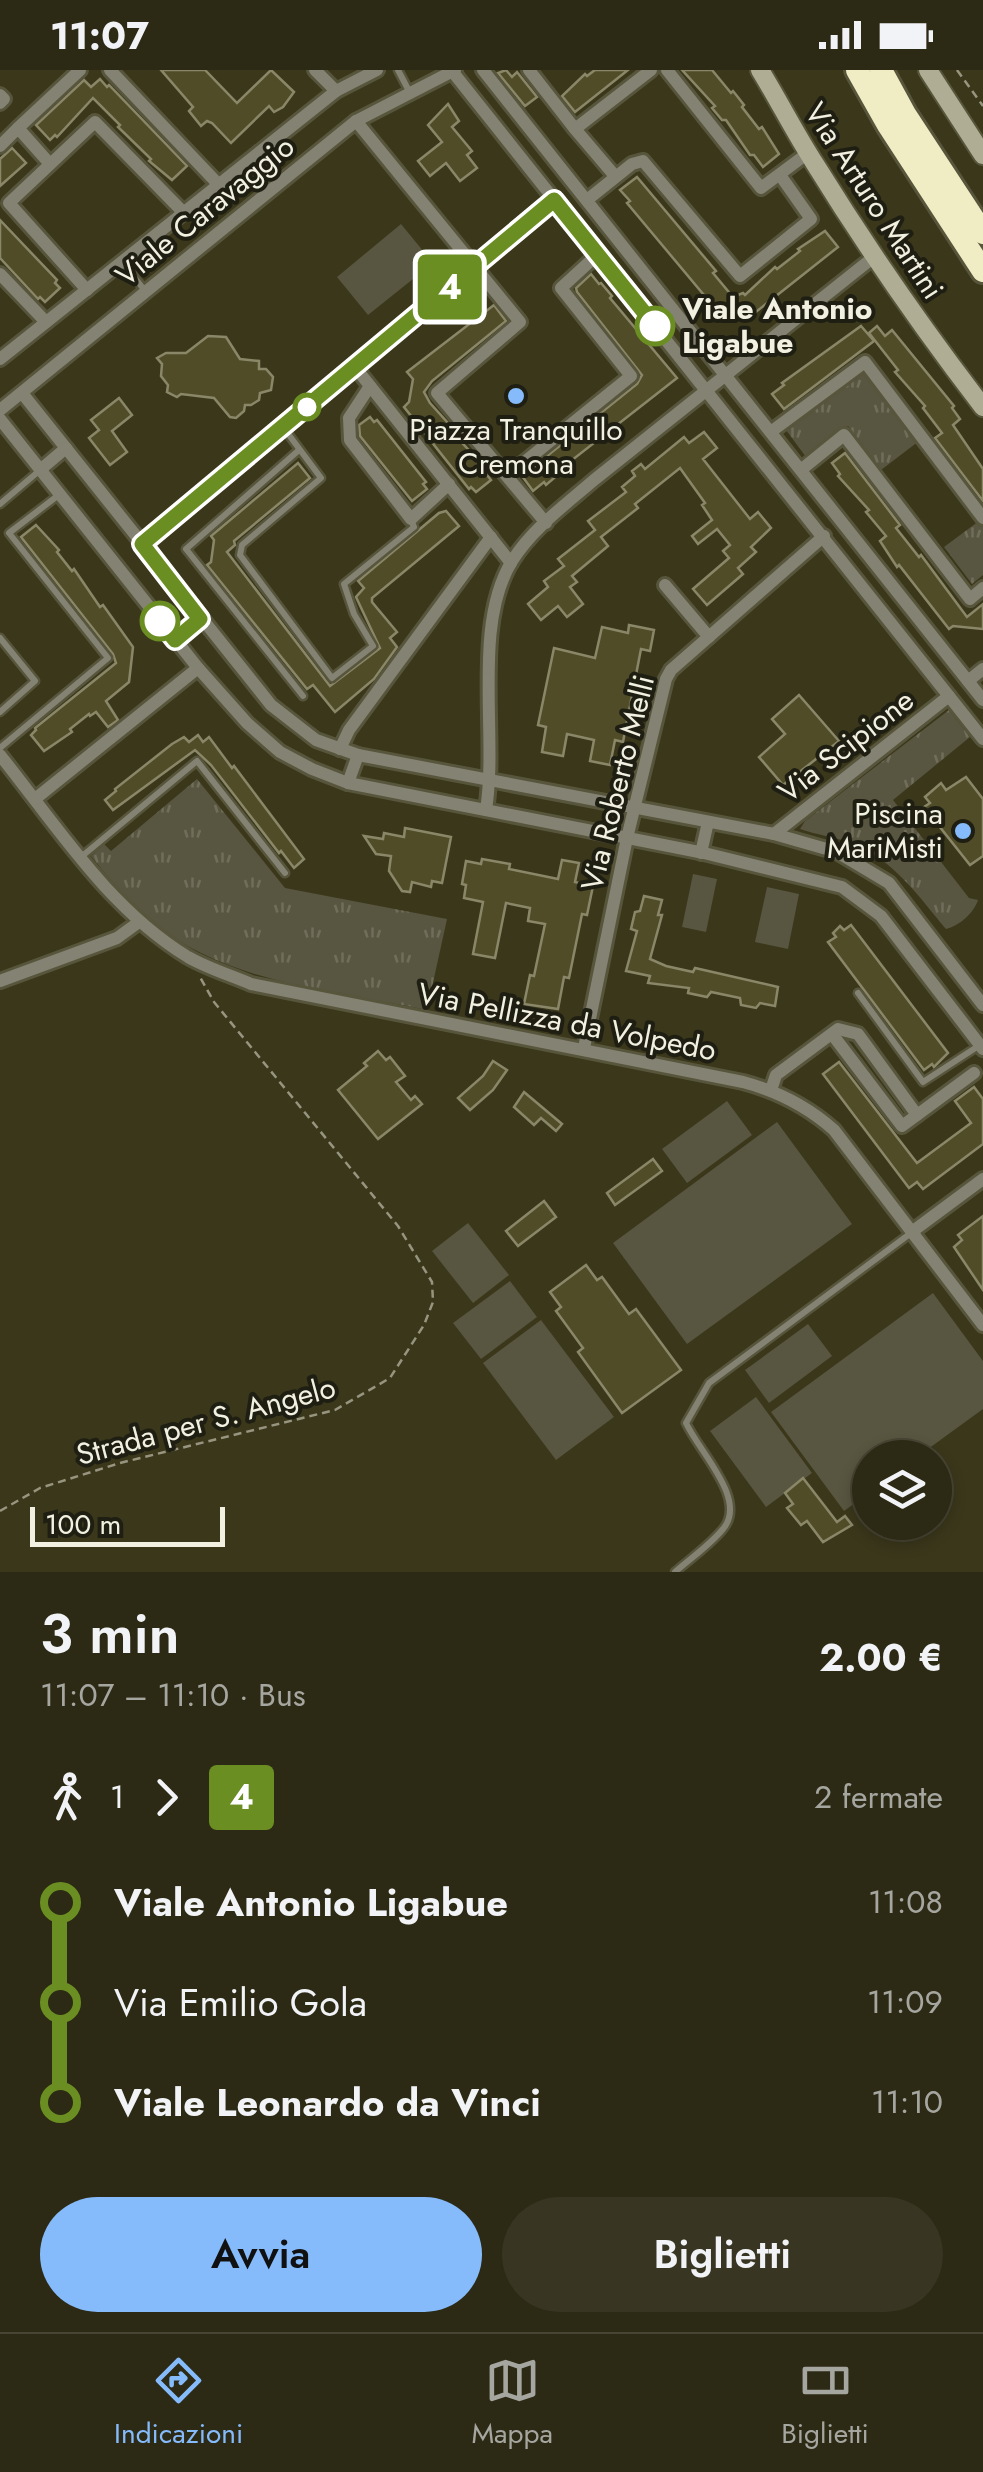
<!DOCTYPE html>
<html lang="it">
<head>
<meta charset="utf-8">
<style>
	body { margin:0; font-family:Jost,sans-serif; background:#383522; color:#f1f3f6; height:100vh; display:flex; flex-direction:column; font-size:38px; white-space:nowrap }
	* { box-sizing:border-box; margin:0 }
	p { font-size:32px; color:#a6a6a0 }
	.icon { flex:none; width:55px; height:55px; fill:none; stroke:currentColor; stroke-width:2; stroke-linecap:round; stroke-linejoin:round }
	.map { position:relative; height:1502px; overflow:hidden }
	.drawer { display:flex; flex-direction:column; background:#2c2914; flex:1 }
	.drawer>* { flex:none }
	.badge { padding:0 20px; border-radius:8px; font-size:35px; line-height:65px }
	.fabs { position:absolute; left:852px; top:1370px; display:grid; gap:20px }
	.fabs a { display:grid; place-items:center; width:100px; height:100px; border-radius:50%; background:#2c2914; box-shadow:0 5px 15px #0003,0 0 0 2px #484534; font-size:50px }
	.scale { position:absolute; left:30px; bottom:25px; width:195px; box-sizing:border-box; padding-left:10px; border:5px solid #f2f1e1; border-top:0; font-size:28px; line-height:35px; white-space:nowrap; color:#f2f1e1; -webkit-text-stroke:8px #1f1e12; paint-order:stroke }
	.map>.badge { position:absolute; translate:-50% -50%; box-shadow:0 0 0 5px #fff }
	.legs { display:flex; align-items:center; gap:15px; height:110px; padding:0 40px; font-size:32px }
	.legs p { margin-inline-start:auto }
	.summary { display:flex; align-items:center; justify-content:space-between; height:170px; padding:0 40px }
	h1 { font-size:55px; font-weight:600; line-height:75px }
	.primary-button { display:flex; gap:20px; margin-top:auto; padding:20px 40px }
	.primary-button a { flex:1; height:115px; border-radius:60px; background:#85bbfb; color:#111; font-size:40px; font-weight:600; line-height:115px; text-align:center }
	.primary-button a+a { background:#383522; color:#f1f3f6 }
	ul { padding:0 40px; list-style:none }
	li { display:flex; align-items:center; gap:35px; height:100px; font-size:38px }
	li i { display:grid; place-items:center; width:15px; height:100%; margin:0 12px; background:currentColor }
	li i::after { content:''; width:25px; height:25px; margin:-12px; border:8px solid; border-radius:50%; background:#2c2914 }
	li p { margin-inline-start:auto }
	li:first-child i { background:linear-gradient(#0000 50%,currentColor 0) }
	li:last-child i { background:linear-gradient(currentColor 50%,#0000 0) }
	.status { display:flex; justify-content:space-between; align-items:center; height:70px; padding:0 50px; background:#2c2914; direction:ltr }
	.status svg { height:28px; fill:currentColor }
	.tab-bar { display:flex; justify-content:space-around; align-items:center; height:140px; border-top:2px solid #484534; background:#2c2914; font-size:28px; color:#a6a6a0 }
	.tab-bar a { display:grid; justify-items:center; gap:5px }
	.tab-bar .active { color:#85bbfb }
	.map>svg:first-child { display:block }
	.grass { fill:url(#grass-tufts) }
	.park { fill:#585540 }
	.building { fill:#504c28; stroke:#8a8769; stroke-width:2.5 }
	.lines { fill:none; stroke-linecap:round; stroke-linejoin:round }
	.lane-casing { stroke:#57553b; stroke-width:11 }
	.street-casing { stroke:#57553b; stroke-width:18 }
	.secondary-casing { stroke:#57553b; stroke-width:22 }
	.highway-casing { stroke:#57553b; stroke-width:28 }
	.path { stroke:#97957f; stroke-width:2.5; stroke-dasharray:8 5; stroke-linecap:butt }
	.lane { stroke:#848272; stroke-width:6 }
	.street { stroke:#848272; stroke-width:12 }
	.secondary { stroke:#afad93; stroke-width:18 }
	.highway { stroke:#f0ecc3; stroke-width:22 }
	.line-1-casing { stroke:#fff; stroke-width:22 }
	.line-1 { stroke:#6b8e23; stroke-width:15 }
	.stop-1-dot { fill:#fff; stroke:#6b8e23; stroke-width:5 }
	.poi-dot { fill:#85bbfb; stroke:#1f1e12; stroke-width:4 }
	.labels { text-anchor:middle; stroke-width:8; stroke-linejoin:round; paint-order:stroke }
	.street-label { font-size:30px; fill:#f2f1e1; stroke:#1f1e12 }
	.stop-label { font-size:30px; font-weight:bold; fill:#f2f1e1; stroke:#1f1e12; text-anchor:start }
	.poi-label { font-size:30px; fill:#f2f1e1; stroke:#1f1e12 }
</style>
</head>
<body>
<div class="status"><b>11:07</b><svg viewBox="0 0 49 12"><path d="M0 12V9h3v3zM5 12V6h3v6zM10 12V3h3v9zM15 12V0h3v12zM26 1h20v11H26zM47 4h2v5h-2z"/></svg></div>
<div class="map">
<svg width="983" height="1502" viewBox="0 0 983 1502">
	<defs>
		<pattern id="grass-tufts" width="24" height="20" patternUnits="userSpaceOnUse" patternTransform="scale(2.5)"><rect width="24" height="20" fill="#585540"/><path d="M3 7l-1-3M5 7V3M7 7l1-3M15 17l-1-3M17 17v-4M19 17l1-3" fill="none" stroke="#706e5b"/></pattern>
	</defs>
	<rect width="100%" height="100%" fill="#3a371b"/>
	<!-- grass -->
	<g class="grass">
		<polygon points="866,300 919,371 881,400 848,356 806,387 786,360"/>
		<polygon points="979,451 983,456 983,505 972,514 944,477"/>
		<path d="M949,640L970,667L893,730L969,828L978,830C974,843 959,856 946,859C919,827 894,790 853,774C836,767 817,765 800,759L805,751Z"/>
		<path d="M197,709L285,818L447,849L427,940C353,925 270,917 201,883C156,862 121,824 91,786L104,774L111,781Z"/>
	</g>
	<!-- park -->
	<g class="park">
		<polygon points="401,154 433,193 368,245 337,207"/>
		<polygon points="693,804 717,809 706,862 682,857"/>
		<polygon points="767,817 799,824 788,879 755,872"/>
		<polygon points="727,1031 752,1065 687,1113 662,1079"/>
		<polygon points="777,1052 852,1154 687,1274 613,1173"/>
		<polygon points="468,1153 509,1205 473,1233 432,1181"/>
		<polygon points="510,1211 537,1247 481,1289 453,1253"/>
		<polygon points="933,1223 983,1291 983,1339 917,1387 870,1388 870,1422 844,1441 771,1342"/>
		<polygon points="541,1250 614,1347 556,1390 483,1293"/>
		<polygon points="808,1254 832,1286 769,1333 745,1300"/>
		<polygon points="756,1327 812,1403 766,1437 710,1361"/>
	</g>
	<!-- building -->
	<g class="building">
		<polygon points="161,0 205,0 237,33 271,0 294,22 283,37 274,42 269,36 231,73 212,53 207,51 201,56 189,41 193,37"/>
		<polygon points="506,0 512,7 517,2 537,27 525,36 498,3"/>
		<polygon points="595,0 628,0 575,42 562,26 585,4 587,6"/>
		<polygon points="682,0 712,0 731,23 733,21 737,26 744,35 742,37 759,59 762,57 779,84 763,97 754,85 750,85 726,50 722,50 712,38 715,36"/>
		<polygon points="100,9 107,17 109,15 187,96 172,110 149,91 151,89 118,57 120,55 93,28 57,67 55,65 50,70 36,55 84,10 91,17"/>
		<polygon points="448,34 459,51 452,57 472,81 467,85 477,98 460,111 446,93 430,106 418,91 442,72 428,55"/>
		<polygon points="12,78 26,93 0,116 0,89"/>
		<polygon points="637,107 716,201 713,203 733,227 743,223 745,225 775,197 777,199 800,181 798,179 825,161 838,177 752,245 745,237 733,247 726,238 719,243 627,133 630,131 620,120"/>
		<polygon points="0,150 57,210 55,213 60,218 45,232 40,227 38,229 0,188"/>
		<polygon points="591,204 599,214 601,213 612,226 610,228 677,308 558,401 560,403 546,415 544,412 533,421 522,406 637,314 642,305 577,222 576,218"/>
		<polygon points="494,235 506,251 432,311 424,322 430,333 457,363 455,365 486,399 484,401 491,410 476,422 471,417 469,419 404,337 409,332 413,309 407,302"/>
		<polygon points="861,256 874,271 784,339 772,324 784,315 782,313"/>
		<polygon points="877,256 885,266 892,260 954,336 952,338 960,349 953,355 983,399 983,431 935,368 942,363 923,338 925,336 895,302 898,300 869,263"/>
		<polygon points="208,266 226,267 240,289 259,291 259,299 266,299 273,307 271,320 260,323 259,330 251,335 245,335 244,341 236,348 230,347 214,328 181,324 177,327 167,322 168,315 161,306 162,294 157,288 166,283 186,283"/>
		<polygon points="119,328 132,345 112,361 127,382 110,395 89,368 99,360 91,350"/>
		<polygon points="370,347 374,352 377,350 426,412 423,414 427,419 412,431 360,366 359,355"/>
		<polygon points="704,362 717,378 703,389 750,449 758,442 771,458 751,477 756,482 738,498 743,504 707,535 693,519 729,488 723,481 730,475 717,459 698,474 692,466 712,450 702,435 705,433 680,398 635,434 638,438 601,467 608,476 572,506 577,512 570,517 583,534 567,547 558,536 541,550 528,534 548,517 544,511 564,496 558,489 595,460 588,451 626,422 622,417 635,406 632,401 641,394 645,399 684,367 689,373"/>
		<polygon points="845,383 900,455 896,458 919,487 921,485 967,547 983,534 983,559 953,556 949,559 899,495 897,497 880,471 886,466 866,442 869,440 838,406 840,404 832,393"/>
		<polygon points="298,393 310,408 234,471 235,475 227,482 330,616 380,578 356,527 364,518 358,511 439,443 446,441 459,456 372,528 372,532 397,562 390,568 397,577 374,609 335,642 313,615 307,619 207,495 211,492 214,470 211,466"/>
		<polygon points="36,455 59,480 57,482 72,501 74,499 100,537 103,535 133,577 129,612 106,631 118,650 108,657 96,642 90,646 89,644 70,659 72,662 44,681 31,665 36,660 35,658 116,593 113,584 21,467"/>
		<polygon points="629,555 654,560 650,581 641,579 623,672 615,670 610,695 590,691 594,670 567,664 563,686 542,682 546,657 538,655 554,578 595,588 602,557 628,563"/>
		<polygon points="799,625 839,671 783,715 759,687 785,664 772,649"/>
		<polygon points="198,665 203,672 209,667 232,698 234,696 304,789 294,798 281,781 279,783 211,695 195,680 113,740 105,730 116,721 115,719 172,674 184,667 189,672"/>
		<polygon points="966,707 983,729 983,786 970,795 924,737 930,733 925,727 941,713 946,720"/>
		<polygon points="405,758 451,767 442,813 432,811 431,817 412,812 410,822 402,821 389,801 391,786 376,784 364,766 383,769 384,763 404,767"/>
		<polygon points="482,789 510,794 509,799 558,809 562,790 579,793 575,812 593,816 587,845 582,844 569,908 564,907 558,939 524,934 530,905 534,906 545,854 528,851 530,838 506,833 495,888 473,884 483,832 464,828 466,815 462,814 466,791 481,794"/>
		<polygon points="644,826 662,830 658,845 662,845 650,889 666,896 693,902 695,898 778,917 775,936 760,933 756,938 741,935 740,928 711,922 707,927 688,923 689,918 648,913 650,906 626,901 637,861 631,859 635,842 640,841"/>
		<polygon points="851,855 948,983 934,997 932,994 924,1000 828,872 836,867 833,863 840,856 844,860"/>
		<polygon points="378,981 386,990 390,987 405,1006 396,1012 411,1030 415,1026 422,1034 378,1069 338,1020 367,996 364,993"/>
		<polygon points="493,991 507,1000 493,1020 470,1040 458,1028 483,1006"/>
		<polygon points="839,992 917,1093 971,1053 955,1031 974,1017 983,1029 983,1074 923,1119 917,1112 909,1118 823,1004"/>
		<polygon points="524,1022 562,1054 556,1061 541,1048 534,1055 514,1037"/>
		<polygon points="653,1089 662,1101 615,1135 607,1123"/>
		<polygon points="544,1131 556,1147 518,1176 506,1161"/>
		<polygon points="983,1146 983,1220 954,1177 962,1170 958,1165"/>
		<polygon points="586,1195 597,1210 602,1207 629,1244 636,1239 681,1300 622,1343 578,1282 583,1278 556,1241 561,1237 550,1222"/>
		<polygon points="803,1408 837,1452 845,1446 852,1455 823,1472 807,1451 801,1455 787,1438 793,1434 785,1423"/>
	</g>
	<g class="lines">
		<!-- lane casing -->
		<g class="lane-casing">
			<g id="lane">
				<polyline points="398,0 409,21"/>
				<polyline points="123,193 146,222"/>
				<polyline points="283,357 321,408 242,475 240,485 332,608 373,576 354,544 344,514 414,457 411,450"/>
				<polyline points="299,380 186,479 303,626"/>
				<polyline points="0,434 39,401"/>
				<polyline points="0,568 35,611 0,642"/>
				<polyline points="0,678 108,588 9,463 60,424"/>
				<polyline points="81,787 197,691 285,803"/>
				<polyline points="858,923 923,1012 980,975"/>
				<path d="M675,1502C691,1488 710,1475 723,1459C748,1430 700,1383 686,1353L709,1313L911,1163"/>
			</g>
		</g>
		<!-- street casing -->
		<g class="street-casing">
			<g id="street">
				<polyline points="110,0 219,115"/>
				<polyline points="315,0 336,21"/>
				<polyline points="483,0 983,630"/>
				<polyline points="529,0 575,59"/>
				<polyline points="667,0 761,118 808,83"/>
				<polyline points="452,1 983,669"/>
				<polyline points="0,25 4,29 0,33"/>
				<polyline points="356,51 520,252 437,323 546,453"/>
				<polyline points="18,58 80,0"/>
				<polyline points="0,76 18,58 50,94"/>
				<polyline points="615,106 575,59 651,0"/>
				<polyline points="587,130 632,94 643,91 740,206 811,149 780,105"/>
				<polyline points="0,204 46,252"/>
				<polyline points="87,220 9,133 95,52 184,143"/>
				<polyline points="0,289 336,21 377,0"/>
				<polyline points="355,297 511,493"/>
				<polyline points="370,316 349,348 350,370 411,449 449,414"/>
				<polyline points="22,323 271,635 316,670 358,685 774,764 837,782 889,813 983,935"/>
				<polyline points="0,340 356,51 455,0"/>
				<polyline points="0,349 198,598 247,653 280,682 312,699 348,713 704,783 842,817 881,846 983,979"/>
				<polyline points="772,361 865,292 983,448"/>
				<polyline points="802,399 844,365 970,529 983,518"/>
				<polyline points="40,400 66,378"/>
				<polyline points="507,406 631,306 561,218 598,184"/>
				<polyline points="142,473 554,130"/>
				<polyline points="665,515 709,567"/>
				<polyline points="175,570 200,549"/>
				<polyline points="968,611 983,599"/>
				<polyline points="340,679 349,660 491,467"/>
				<path d="M0,685C57,756 108,838 188,887C207,898 230,905 251,914L743,1012C777,1021 807,1036 834,1060L983,1255"/>
				<polyline points="348,713 358,685"/>
				<polyline points="35,729 198,598"/>
				<path d="M486,740C498,664 472,556 512,491C532,459 565,435 594,410L875,186"/>
				<polyline points="774,764 949,626"/>
				<polyline points="701,783 708,752"/>
				<polyline points="0,911 117,868 139,852"/>
				<polyline points="832,964 902,1056 917,1045"/>
				<polyline points="584,978 627,768 666,609 671,600 824,466"/>
				<polyline points="771,1020 776,1005 838,959 858,964 917,1045 974,1003"/>
				<polyline points="913,1161 983,1109"/>
			</g>
		</g>
		<!-- secondary casing -->
		<g class="secondary-casing">
			<g id="secondary">
				<path d="M760,0C779,31 795,63 815,94C867,178 923,259 983,337"/>
				<polyline points="928,0 983,85"/>
			</g>
		</g>
		<!-- highway casing -->
		<g class="highway-casing">
			<g id="highway">
				<polyline points="857,0 888,55 983,201"/>
				<polyline points="881,0 905,44 983,163"/>
			</g>
		</g>
		<!-- path -->
		<g class="path">
			<polyline points="957,0 983,36"/>
			<polyline points="0,1441 40,1418 120,1393 335,1340 390,1308 424,1255 433,1232 432,1212 398,1156 214,932 200,907"/>
		</g>
		<!-- lane -->
		<use href="#lane" class="lane"/>
		<!-- street -->
		<use href="#street" class="street"/>
		<!-- secondary -->
		<use href="#secondary" class="secondary"/>
		<!-- highway -->
		<use href="#highway" class="highway"/>
	</g>
	<g class="lines">
		<!-- line-1 casing -->
		<g class="line-1-casing">
			<polyline id="line-1" points="160,551 175,570 200,549 142,474 554,130 655,256"/>
		</g>
		<!-- line-1 -->
		<use href="#line-1" class="line-1"/>
	</g>
	<!-- markers -->
	<g class="stop-1-dot">
		<circle cx="655" cy="256" r="18"/>
		<circle cx="307" cy="337" r="12"/>
		<circle cx="160" cy="551" r="18"/>
	</g>
	<g class="poi-dot">
		<circle cx="516" cy="326" r="10"/>
		<circle cx="963" cy="761" r="10"/>
	</g>
	<g class="labels">
		<!-- street labels -->
		<g class="street-label">
			<text transform="translate(874 131) rotate(57)" y="10">Via Arturo Martini</text>
			<text transform="translate(205 141) rotate(-39)" y="10">Viale Caravaggio</text>
			<text transform="translate(846 676) rotate(-38)" y="10">Via Scipione</text>
			<text transform="translate(618 713) rotate(-76)" y="10">Via Roberto Melli</text>
			<text transform="translate(567 952) rotate(11)" y="10">Via Pellizza da Volpedo</text>
			<text transform="translate(206 1351) rotate(-15)" y="10">Strada per S. Angelo</text>
		</g>
		<!-- stop labels -->
		<g class="stop-label">
			<text x="682" y="249">Viale Antonio<tspan x="682" dy="34">Ligabue</tspan></text>
		</g>
		<!-- poi labels -->
		<g class="poi-label">
			<text x="516" y="370">Piazza Tranquillo<tspan x="516" dy="34">Cremona</tspan></text>
			<text x="943" y="754" text-anchor="end">Piscina<tspan x="943" dy="34">MariMisti</tspan></text>
		</g>
	</g>
</svg>
<div class="fabs">
<a><svg class="icon" aria-label="layers" viewBox="0 0 24 24"><path d="M12 4l9 5-9 5-9-5zM3 14l9 5 9-5"/></svg></a>
</div>
<div class="scale">100 m</div>
<b class="badge" style="left:450px;top:217px;background:#6b8e23;color:#fff">4</b>
</div>
<section class="drawer">
<div class="summary"><div><h1>3 min</h1><p>11:07 – 11:10 · Bus</p></div><b>2.00 €</b></div>
<div class="legs"><svg class="icon" aria-label="walk" viewBox="0 0 24 24"><circle cx="13" cy="4" r="2"/><path d="M13 8l-2 6 4 7M11 14l-3 7M7 12l3-4h3l4 4"/></svg>1<svg class="icon" aria-label="forward" viewBox="0 0 24 24"><path d="M9 5l7 7-7 7"/></svg><b class="badge" style="background:#6b8e23;color:#fff">4</b><p>2 fermate</p></div>
<ul>
<li><i style="color:#6b8e23"></i><b>Viale Antonio Ligabue</b><p>11:08</p></li>
<li><i style="color:#6b8e23"></i><span>Via Emilio Gola</span><p>11:09</p></li>
<li><i style="color:#6b8e23"></i><b>Viale Leonardo da Vinci</b><p>11:10</p></li>
</ul>
<div class="primary-button"><a>Avvia</a><a>Biglietti</a></div>
</section>
<nav class="tab-bar">
<a class="active"><svg class="icon" aria-label="directions" viewBox="0 0 24 24"><path d="M12 3l9 9-9 9-9-9zM9 14v-3h6M13 9l2 2-2 2"/></svg>Indicazioni</a>
<a><svg class="icon" aria-label="map" viewBox="0 0 24 24"><path d="M3 6l6-2 6 2 6-2v14l-6 2-6-2-6 2zM9 4v14M15 6v14"/></svg>Mappa</a>
<a><svg class="icon" aria-label="tickets" viewBox="0 0 24 24"><path d="M3 7h18v10H3zM15 7v10"/></svg>Biglietti</a>
</nav>
</body>
</html>
